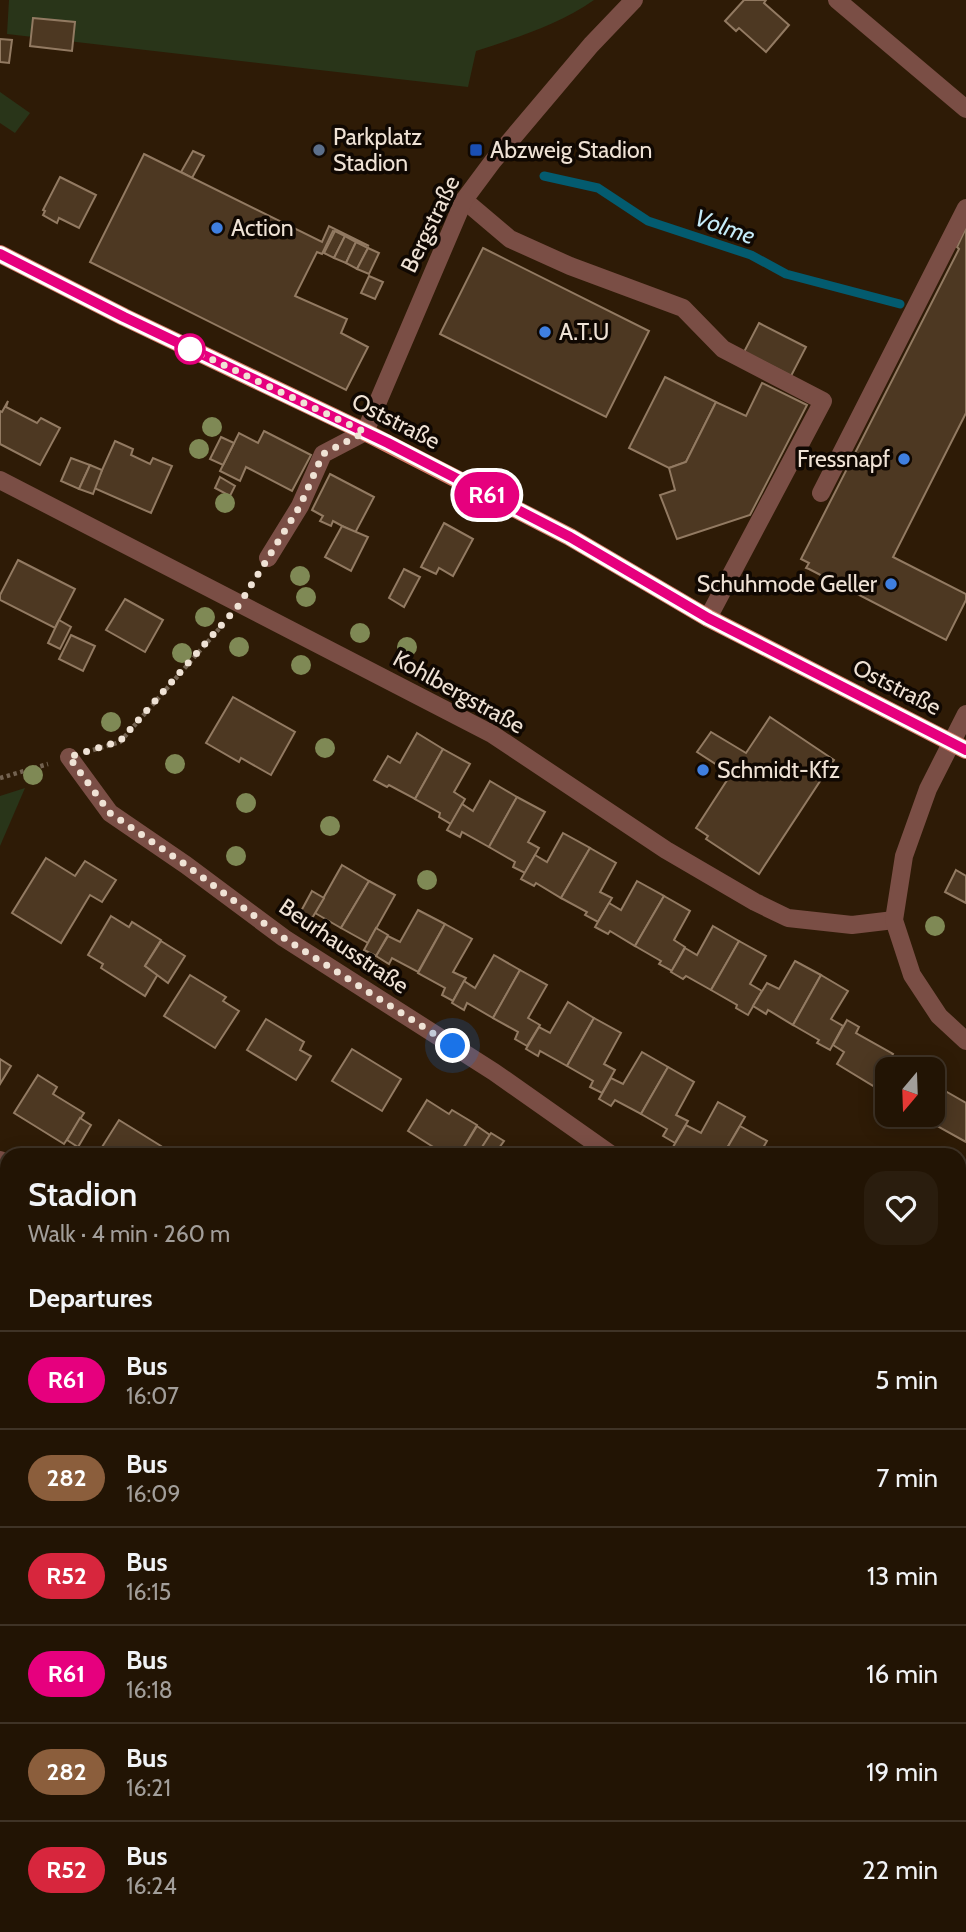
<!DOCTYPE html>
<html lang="en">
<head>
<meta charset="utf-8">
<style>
	body { margin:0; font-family:Cabin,sans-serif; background:#2a1d0e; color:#f1f3f6; height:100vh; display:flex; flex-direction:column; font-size:26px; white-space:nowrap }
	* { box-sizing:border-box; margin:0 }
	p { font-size:23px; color:#a29e9a }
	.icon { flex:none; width:38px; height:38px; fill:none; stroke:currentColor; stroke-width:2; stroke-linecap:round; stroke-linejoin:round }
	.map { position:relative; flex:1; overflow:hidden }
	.panel { position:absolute; left:0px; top:1148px; width:966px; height:784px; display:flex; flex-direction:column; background:#221404; border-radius:21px 21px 0 0; box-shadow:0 4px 18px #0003,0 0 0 2px #3f3326 }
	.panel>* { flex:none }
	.badge { padding:0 14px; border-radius:23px; font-size:24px; line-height:46px }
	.needle { width:46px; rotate:199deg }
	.controls { position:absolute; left:875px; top:1057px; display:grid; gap:14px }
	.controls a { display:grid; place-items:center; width:70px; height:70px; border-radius:14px; background:#221404; box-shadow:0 4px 18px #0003,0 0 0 2px #3f3326; font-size:35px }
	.you { position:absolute; width:35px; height:35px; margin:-18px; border:5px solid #fff; border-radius:50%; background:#1a73e8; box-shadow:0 0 0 10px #1a73e833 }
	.map>.badge { position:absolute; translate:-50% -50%; box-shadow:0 0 0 4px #fff }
	h2 { padding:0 28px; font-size:26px; line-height:63px }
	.round { display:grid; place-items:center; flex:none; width:74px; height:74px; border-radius:21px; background:#2a1d0e }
	.summary { display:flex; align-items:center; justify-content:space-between; height:119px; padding:0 28px }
	h1 { font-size:33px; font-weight:600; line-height:52px }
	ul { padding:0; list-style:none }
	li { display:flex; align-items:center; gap:21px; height:98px; padding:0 28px; border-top:2px solid #3f3326 }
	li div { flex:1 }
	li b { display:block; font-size:26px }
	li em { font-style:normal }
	li .badge { min-width:77px; font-weight:700; text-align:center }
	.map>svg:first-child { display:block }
	.green { fill:#293519 }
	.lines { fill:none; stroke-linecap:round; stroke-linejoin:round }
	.stream { stroke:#035b6f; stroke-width:9 }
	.building { fill:#4d3822; stroke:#927a62; stroke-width:2 }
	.path { stroke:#736250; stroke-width:4.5; stroke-dasharray:3.5 3.5; stroke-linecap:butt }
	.service { stroke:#7a4e45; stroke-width:18 }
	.minor { stroke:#7a4e45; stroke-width:18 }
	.primary { stroke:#d47967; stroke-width:18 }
	.tree { fill:#7f8955 }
	.line-casing { stroke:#fff; stroke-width:16 }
	.line { stroke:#e6007e; stroke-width:10 }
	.walk { stroke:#efe2d5; stroke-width:7; stroke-dasharray:0 12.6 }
	.service-dot { fill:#5c6f8a; stroke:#100802; stroke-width:2.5 }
	.transit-dot { fill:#1a4fb4; stroke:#100802; stroke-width:2.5 }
	.shop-dot { fill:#3f7fe0; stroke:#100802; stroke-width:2.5 }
	.stop-dot { fill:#fff; stroke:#e6007e; stroke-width:3.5 }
	.labels { text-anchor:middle; stroke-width:7; stroke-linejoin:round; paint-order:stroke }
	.poi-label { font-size:23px; fill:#efe2d5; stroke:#100802; text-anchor:start }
	.street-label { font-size:23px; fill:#efe2d5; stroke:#100802 }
	.water-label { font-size:24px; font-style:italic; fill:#c5ebf8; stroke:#100802 }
</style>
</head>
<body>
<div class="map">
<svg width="966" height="1932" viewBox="0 0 966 1932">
	<rect width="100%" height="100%" fill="#2e1b06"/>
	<!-- green -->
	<g class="green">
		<path d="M9,0H594C558,25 518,37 476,51L468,87L7,34Z"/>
		<polygon points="0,92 30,113 15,133 0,123"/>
		<polygon points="25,788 0,846 0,796"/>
	</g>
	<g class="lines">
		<!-- stream -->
		<polyline class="stream" points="544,176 598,188 648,221 751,255 786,274 900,304"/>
	</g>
	<!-- building -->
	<g class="building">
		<polygon points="744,0 766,0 764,3 789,25 766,52 739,28 736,31 725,21"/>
		<polygon points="33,18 75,22 72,51 30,46"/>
		<polygon points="0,39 12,40 9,63 0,62"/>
		<polygon points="193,151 204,156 192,178 181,172"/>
		<polygon points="144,154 322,242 329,226 369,246 333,231 322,254 317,252 295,296 347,319 341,333 368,347 346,390 90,262"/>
		<polygon points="60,177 96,195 79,228 59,218 57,223 43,215 45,211 43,210"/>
		<polygon points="966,228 966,413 893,557 966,594 966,600 946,640 809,569 806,568 809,563 801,559 959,249 957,247"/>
		<polygon points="335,231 345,236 334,258 324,253"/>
		<polygon points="345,236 356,242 346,263 334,258"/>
		<polygon points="356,242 368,248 357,269 346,263"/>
		<polygon points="368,248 379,253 369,274 357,269"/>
		<polygon points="483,248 649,331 606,417 440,334"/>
		<polygon points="369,276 383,282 375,299 361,293"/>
		<polygon points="759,323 806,347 791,376 744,352"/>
		<polygon points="665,377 716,402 686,462 669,468 629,448"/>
		<polygon points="762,383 807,405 750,515 677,539 660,495 675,490 669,468 686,462 716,402 746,416"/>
		<polygon points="8,401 6,407 37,423 41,418 60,428 40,465 0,444 0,411 2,412"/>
		<polygon points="264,431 311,455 292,491 246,467 240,481 220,471 239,433 258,443"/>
		<polygon points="221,437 234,443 223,465 210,459"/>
		<polygon points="115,441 133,449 131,455 150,464 153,458 172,466 151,513 94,488"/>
		<polygon points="71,458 90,465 79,489 61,481"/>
		<polygon points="90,465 102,470 93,494 79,489"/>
		<polygon points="330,474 374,497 355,533 333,521 331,526 320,521 323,516 312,510"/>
		<polygon points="220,477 235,486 230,496 215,488"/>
		<polygon points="444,523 473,539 453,576 439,568 436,574 421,567"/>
		<polygon points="342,526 368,537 351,571 325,557"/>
		<polygon points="18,560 75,589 55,628 0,600 0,595"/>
		<polygon points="404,569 420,577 404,607 389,598"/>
		<polygon points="125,599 163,620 145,652 106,630"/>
		<polygon points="59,620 71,627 60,649 48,643"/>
		<polygon points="71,635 95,646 83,671 59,659"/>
		<polygon points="233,697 295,732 271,775 241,758 239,762 206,743"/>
		<polygon points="770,717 834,760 759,874 706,839 708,836 696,828 731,774 697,752 711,732 746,753"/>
		<polygon points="417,733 443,749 415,799 389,785 387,787 374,780 388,756 400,763"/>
		<polygon points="443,749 470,764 454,792 465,799 451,824 439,817 440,813 415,799"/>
		<polygon points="490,781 517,797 489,847 462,832 460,837 447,830 462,804 473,811"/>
		<polygon points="517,797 545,812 528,842 539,848 525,873 513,867 515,862 489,847"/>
		<polygon points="563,833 590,848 561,898 536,883 534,886 521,879 535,855 547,862"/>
		<polygon points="590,848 616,863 600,892 612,898 598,922 585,915 587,912 561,898"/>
		<polygon points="46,858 75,876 85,861 116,880 102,902 90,895 61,943 12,913"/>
		<polygon points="342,865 369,881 341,928 315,913"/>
		<polygon points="956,870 966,876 966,903 945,892"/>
		<polygon points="369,881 395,895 368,943 341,928"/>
		<polygon points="637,881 664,896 635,946 610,931 608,934 595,927 609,903 621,910"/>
		<polygon points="312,891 324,898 311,920 300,913"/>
		<polygon points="664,896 690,911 674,940 685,947 672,971 659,964 661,961 635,946"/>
		<polygon points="418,910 445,924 418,972 392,958 389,964 376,956 388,936 400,942"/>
		<polygon points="111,916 129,927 132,922 161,940 145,966 158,974 145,996 101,968 103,964 88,955"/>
		<polygon points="445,924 472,939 453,972 466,978 453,1001 442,995 445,988 418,973"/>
		<polygon points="713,926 739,941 711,990 686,976 683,979 671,972 685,948 697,955"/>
		<polygon points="376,928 388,935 376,956 364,950"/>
		<polygon points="161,941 185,956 168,983 145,966"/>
		<polygon points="739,941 766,956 750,984 762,991 748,1015 736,1008 737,1005 711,990"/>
		<polygon points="494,955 520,970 493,1018 467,1003 464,1010 452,1003 464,981 475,988"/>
		<polygon points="795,961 821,975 793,1025 768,1010 766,1014 753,1006 767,983 779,989"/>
		<polygon points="520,970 547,985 528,1018 540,1025 527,1046 515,1039 518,1032 493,1018"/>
		<polygon points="190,975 226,997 223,1001 239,1011 215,1048 164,1016"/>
		<polygon points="821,975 848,991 831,1019 843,1026 830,1050 817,1043 819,1040 793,1025"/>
		<polygon points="568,1002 594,1018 567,1066 540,1051 538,1056 526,1049 539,1027 550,1033"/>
		<polygon points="594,1018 621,1033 604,1064 615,1070 602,1093 590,1087 593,1081 567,1066"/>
		<polygon points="266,1019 304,1042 300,1050 311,1056 296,1080 247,1050"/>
		<polygon points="847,1020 859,1027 856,1033 893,1054 875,1087 837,1064 844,1052 833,1045"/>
		<polygon points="352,1049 401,1079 382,1111 332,1081"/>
		<polygon points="642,1052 668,1067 641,1114 615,1100 611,1106 599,1099 611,1078 623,1084"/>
		<polygon points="891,1057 913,1069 887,1069 887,1093 875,1086"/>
		<polygon points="0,1059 11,1066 0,1084"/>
		<polygon points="668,1067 694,1082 676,1115 688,1121 675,1143 663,1136 667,1129 641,1114"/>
		<polygon points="38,1075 57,1087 53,1094 84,1113 64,1144 14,1113"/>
		<polygon points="940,1088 966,1103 966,1142 923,1118 924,1115 933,1115 933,1100"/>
		<polygon points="427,1100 449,1114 452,1110 477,1125 459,1155 446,1155 408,1131"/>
		<polygon points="718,1102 745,1117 723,1155 699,1155 691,1150 689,1155 686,1155 673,1147 686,1125 701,1133"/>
		<polygon points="80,1118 91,1125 78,1147 67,1140"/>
		<polygon points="119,1120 161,1146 155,1155 97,1155"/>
		<polygon points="477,1126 490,1135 477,1155 472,1155 463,1149"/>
		<polygon points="740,1126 767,1141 759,1155 723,1155"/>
		<polygon points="491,1133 504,1141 494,1155 477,1155"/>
		<polygon points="0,1210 7,1213 7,1235 2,1246 0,1245"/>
		<polygon points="7,1318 7,1353 0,1350 0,1331"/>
		<polygon points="966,1356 966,1388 959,1384 959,1368"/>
		<polygon points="7,1462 7,1509 0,1510 0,1463"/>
		<polygon points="2,1658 7,1659 7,1705 0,1703 0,1665"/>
		<polygon points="966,1660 966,1704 959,1691 959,1664"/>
		<polygon points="0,1771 7,1774 6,1814 0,1812"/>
		<polygon points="135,1925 166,1925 165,1932 135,1932"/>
		<polygon points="180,1925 232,1925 231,1932 179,1932"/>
	</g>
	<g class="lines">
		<!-- path -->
		<g class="path">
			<polyline points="93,750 120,742 225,622"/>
			<polyline points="0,778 48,764"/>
		</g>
		<!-- service -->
		<g class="service">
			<polyline points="464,200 510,239 570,266 683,308 723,349 823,401 708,618"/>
			<polyline points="821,493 966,208"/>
			<polyline points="268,558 300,506 323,454 365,432"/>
			<polyline points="2,1861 7,1869"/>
			<polyline points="51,1925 63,1932"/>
		</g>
		<!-- minor -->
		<g class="minor">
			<polyline points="837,0 966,109"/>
			<polyline points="365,432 464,200 493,161 591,45 634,0"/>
			<polyline points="0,480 492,734 666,850 755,902 788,918 852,925 894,920"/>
			<polyline points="966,714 928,789 904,856 894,920 912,975 939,1016 966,1041"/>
			<polyline points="69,757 110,813 186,865 284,938 494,1072 612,1155"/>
			<polyline points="0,1160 7,1163"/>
			<polyline points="959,1466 966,1475"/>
			<polyline points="0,1604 7,1606"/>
			<polyline points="959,1611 966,1608"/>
		</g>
		<!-- primary -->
		<polyline class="primary" points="0,254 124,317 365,432 570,537 708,618 966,750"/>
	</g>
	<!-- trees -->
	<g class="tree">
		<circle cx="212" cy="427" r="10"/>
		<circle cx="199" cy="449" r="10"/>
		<circle cx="225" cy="503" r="10"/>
		<circle cx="300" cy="576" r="10"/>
		<circle cx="306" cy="597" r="10"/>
		<circle cx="205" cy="617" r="10"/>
		<circle cx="360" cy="633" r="10"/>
		<circle cx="239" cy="647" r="10"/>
		<circle cx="407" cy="647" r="10"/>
		<circle cx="182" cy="653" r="10"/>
		<circle cx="301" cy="665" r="10"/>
		<circle cx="111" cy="722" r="10"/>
		<circle cx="325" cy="748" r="10"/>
		<circle cx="175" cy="764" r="10"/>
		<circle cx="33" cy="775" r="10"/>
		<circle cx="246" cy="803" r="10"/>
		<circle cx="330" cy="826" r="10"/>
		<circle cx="236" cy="856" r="10"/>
		<circle cx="427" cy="880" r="10"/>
		<circle cx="935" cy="926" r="10"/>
	</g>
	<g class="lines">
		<!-- line casing -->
		<g class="line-casing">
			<polyline id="line" points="0,254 124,317 388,443 570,537 708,618 966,750"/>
		</g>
		<!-- line -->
		<use href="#line" class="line"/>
		<!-- walk -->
		<polyline class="walk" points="190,349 365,432 323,454 300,506 239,605 120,741 69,757 110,813 186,865 284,938 453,1046"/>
	</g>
	<!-- markers -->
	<circle class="service-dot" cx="319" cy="150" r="7"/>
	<rect class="transit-dot" x="469" y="143" width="14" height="14" rx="3.5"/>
	<g class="shop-dot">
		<circle cx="217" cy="228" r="7"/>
		<circle cx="545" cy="332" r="7"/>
		<circle cx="904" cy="459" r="7"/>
		<circle cx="891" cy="584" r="7"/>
		<circle cx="703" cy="770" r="7"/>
	</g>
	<circle class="stop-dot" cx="190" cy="349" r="14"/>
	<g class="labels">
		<!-- poi labels -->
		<g class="poi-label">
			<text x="333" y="145">Parkplatz<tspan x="333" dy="26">Stadion</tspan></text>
			<text x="490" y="158">Abzweig Stadion</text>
			<text x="231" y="236">Action</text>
			<text x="559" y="340">A.T.U</text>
			<text x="890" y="467" text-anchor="end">Fressnapf</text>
			<text x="877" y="592" text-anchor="end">Schuhmode Geller</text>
			<text x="717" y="778">Schmidt-Kfz</text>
		</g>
		<!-- street labels -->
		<g class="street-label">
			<text transform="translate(430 224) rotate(-64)" y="8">Bergstraße</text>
			<text transform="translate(396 421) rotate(27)" y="8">Oststraße</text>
			<text transform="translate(897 687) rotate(27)" y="8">Oststraße</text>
			<text transform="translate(459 692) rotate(29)" y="8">Kohlbergstraße</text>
			<text transform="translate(344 946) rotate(34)" y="8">Beurhausstraße</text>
		</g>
		<!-- water labels -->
		<g class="water-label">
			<text transform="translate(725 227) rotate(19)" y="8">Volme</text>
		</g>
	</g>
</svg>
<div class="controls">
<a><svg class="needle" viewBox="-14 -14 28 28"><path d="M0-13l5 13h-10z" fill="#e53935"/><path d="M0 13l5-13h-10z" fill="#a29e9a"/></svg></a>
</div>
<div class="you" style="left:453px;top:1046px"></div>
<b class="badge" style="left:487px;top:495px;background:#e6007e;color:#fff">R61</b>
<section class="panel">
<div class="summary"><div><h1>Stadion</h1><p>Walk · 4 min · 260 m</p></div><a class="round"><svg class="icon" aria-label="heart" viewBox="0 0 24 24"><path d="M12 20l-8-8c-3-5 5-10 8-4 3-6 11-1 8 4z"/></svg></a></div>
<h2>Departures</h2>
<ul>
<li><span class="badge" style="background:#e6007e;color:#fff">R61</span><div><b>Bus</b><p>16:07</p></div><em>5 min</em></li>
<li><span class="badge" style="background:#8b5e3c;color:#fff">282</span><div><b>Bus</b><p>16:09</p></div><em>7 min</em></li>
<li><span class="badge" style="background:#d7263d;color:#fff">R52</span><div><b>Bus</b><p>16:15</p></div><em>13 min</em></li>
<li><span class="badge" style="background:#e6007e;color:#fff">R61</span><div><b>Bus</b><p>16:18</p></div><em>16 min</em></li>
<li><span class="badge" style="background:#8b5e3c;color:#fff">282</span><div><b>Bus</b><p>16:21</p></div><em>19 min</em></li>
<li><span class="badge" style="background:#d7263d;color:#fff">R52</span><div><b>Bus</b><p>16:24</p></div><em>22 min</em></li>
</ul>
</section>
</div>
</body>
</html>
